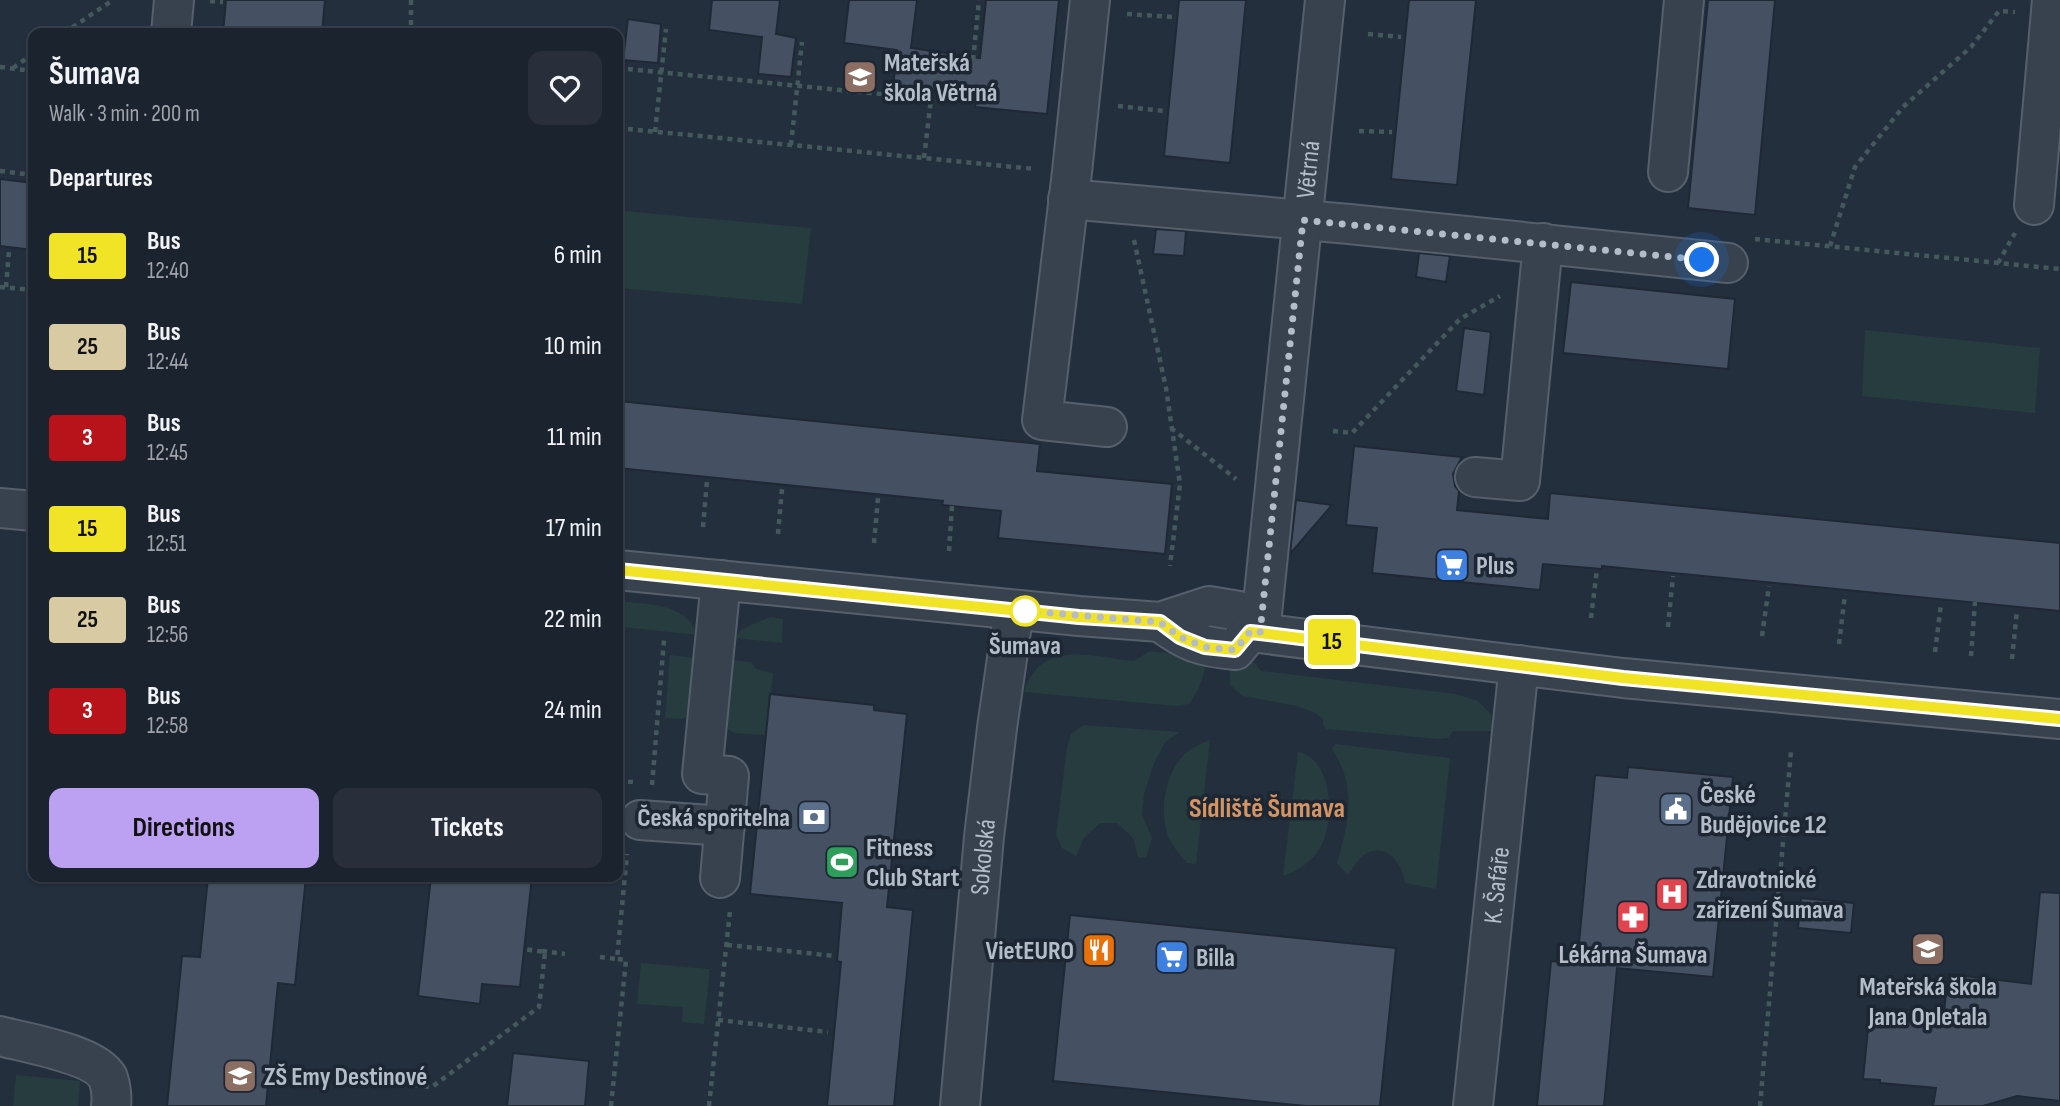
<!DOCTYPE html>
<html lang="en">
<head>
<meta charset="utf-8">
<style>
	body { margin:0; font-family:"Sofia Sans Condensed",sans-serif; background:#282f3a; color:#f1f3f6; height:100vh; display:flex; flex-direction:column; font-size:26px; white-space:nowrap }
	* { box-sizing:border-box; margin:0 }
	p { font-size:23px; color:#a0a4aa }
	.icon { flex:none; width:38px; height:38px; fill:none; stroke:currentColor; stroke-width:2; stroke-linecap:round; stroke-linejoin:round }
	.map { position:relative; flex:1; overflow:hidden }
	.sheet { position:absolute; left:28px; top:28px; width:595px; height:854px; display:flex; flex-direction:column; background:#1b232e; border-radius:14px; box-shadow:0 2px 5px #0004,0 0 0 2px #39404a }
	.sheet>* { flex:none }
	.badge { padding:0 14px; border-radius:5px; font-size:24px; line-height:46px }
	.you { position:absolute; width:35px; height:35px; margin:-18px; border:5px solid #fff; border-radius:50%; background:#1a73e8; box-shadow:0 0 0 10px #1a73e833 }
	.map>.badge { position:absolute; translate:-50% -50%; box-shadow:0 0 0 4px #fff }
	h2 { padding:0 21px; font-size:26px; line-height:63px }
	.round { display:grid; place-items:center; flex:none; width:74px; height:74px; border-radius:14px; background:#282f3a }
	.overview { display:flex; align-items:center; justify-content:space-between; height:119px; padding:0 21px }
	h1 { font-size:33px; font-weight:700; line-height:52px }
	.primary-button { display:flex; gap:14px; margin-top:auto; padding:14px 21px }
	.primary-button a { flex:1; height:80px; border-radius:14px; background:#bca0f2; color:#111; font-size:28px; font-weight:700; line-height:80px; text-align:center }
	.primary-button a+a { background:#282f3a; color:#f1f3f6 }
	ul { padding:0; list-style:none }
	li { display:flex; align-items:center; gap:21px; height:91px; padding:0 21px }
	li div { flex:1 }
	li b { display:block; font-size:26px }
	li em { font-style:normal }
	li .badge { min-width:77px; font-weight:700; text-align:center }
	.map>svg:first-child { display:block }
	.green { fill:#263c3f }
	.building { fill:#455162; stroke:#1f2835; stroke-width:2 }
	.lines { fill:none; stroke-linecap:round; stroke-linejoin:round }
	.minor-casing { stroke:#565f6c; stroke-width:42 }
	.path { stroke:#44595c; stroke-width:4.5; stroke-dasharray:5 5; stroke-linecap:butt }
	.minor { stroke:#38414e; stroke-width:38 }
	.line-casing { stroke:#fff; stroke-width:16 }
	.line { stroke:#f1e426; stroke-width:10 }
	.walk { stroke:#b4bcc9; stroke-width:7; stroke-dasharray:0 12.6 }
	.stop-dot { fill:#fff; stroke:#f1e426; stroke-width:3.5 }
	.labels { text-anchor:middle; stroke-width:7; stroke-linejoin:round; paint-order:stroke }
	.poi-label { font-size:26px; font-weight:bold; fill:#b4bcc9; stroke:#1d2633; text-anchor:start }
	.street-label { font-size:26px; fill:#b4bcc9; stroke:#1d2633 }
	.stop-label { font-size:26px; font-weight:bold; fill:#b4bcc9; stroke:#1d2633 }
	.neighbourhood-label { font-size:28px; font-weight:bold; fill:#d59563; stroke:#1d2633 }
</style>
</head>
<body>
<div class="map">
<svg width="2060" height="1106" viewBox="0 0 2060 1106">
	<rect width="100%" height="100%" fill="#242f3e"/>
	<!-- green -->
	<g class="green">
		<polygon points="624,211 811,228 802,304 618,288"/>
		<polygon points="1865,330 2040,348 2035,413 1862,396"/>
		<path d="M625,602C652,604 688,605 697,635L623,627Z"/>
		<polygon points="770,617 783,619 782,643 735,638 742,629"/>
		<path d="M1150,651L1207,658C1204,676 1200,689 1189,704L1176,706L1024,692C1041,638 1091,657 1134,661Z"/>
		<polygon points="670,655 695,658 688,717 681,719 665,718"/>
		<polygon points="729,660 751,662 756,669 773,673 766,735 734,733 723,726"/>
		<polygon points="1230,661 1255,663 1261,671 1456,694 1478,701 1491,714 1493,731 1453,731 1448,738 1439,739 1327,729 1323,725 1323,719 1315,713 1297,706 1243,696 1230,685"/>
		<polygon points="1083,725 1180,732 1166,741 1154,763 1144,794 1142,815 1152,838 1146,858 1138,857 1133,838 1117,823 1100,823 1084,838 1076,856 1062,848 1056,835 1067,747 1071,734"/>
		<path d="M1210,740L1196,864L1187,863C1178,853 1170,843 1166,830C1160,805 1166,771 1186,753C1193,747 1202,743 1210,740Z"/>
		<path d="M1335,744L1450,758L1436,889L1405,883C1403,865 1388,843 1367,853C1359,857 1353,868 1348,875L1337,863C1349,823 1357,786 1332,749Z"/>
		<path d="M1298,752C1334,758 1336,826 1318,851C1310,863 1297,871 1283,876Z"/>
		<polygon points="641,963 710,969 704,1024 682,1022 683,1007 637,1004"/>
		<polygon points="16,1075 80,1081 78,1106 13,1106"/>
	</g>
	<!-- building -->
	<g class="building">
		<polygon points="226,0 325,0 322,33 223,33"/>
		<polygon points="712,0 780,0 776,34 796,38 791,77 758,74 762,37 709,30"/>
		<polygon points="849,0 917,0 911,48 980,58 986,0 1059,0 1047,114 975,107 977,94 893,88 897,50 844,43"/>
		<polygon points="1179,0 1246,0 1230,163 1164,156"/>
		<polygon points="1409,0 1476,0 1457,185 1391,179"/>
		<polygon points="1708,0 1775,0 1755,215 1688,208"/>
		<polygon points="628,19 661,24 658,63 623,60"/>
		<polygon points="0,179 33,183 33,250 0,246"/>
		<polygon points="1156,229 1186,231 1184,256 1153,254"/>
		<polygon points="1419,253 1450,256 1446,282 1416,277"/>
		<polygon points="1571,282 1735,299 1728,369 1563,353"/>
		<polygon points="1464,328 1491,332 1484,395 1456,391"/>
		<polygon points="618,401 1040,444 1037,471 1172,484 1165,554 998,538 1001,511 942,505 943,501 618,468"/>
		<polygon points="1354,446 1462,457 1453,474 1455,486 1459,491 1457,510 1548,519 1550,493 2060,543 2060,611 1602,566 1602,569 1543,564 1540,590 1372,573 1377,528 1346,525"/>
		<polygon points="1296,500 1332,505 1290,554"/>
		<polygon points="770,694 874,705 874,710 907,714 887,907 913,910 894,1106 827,1106 841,962 837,961 842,903 750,894"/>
		<polygon points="1628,767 1733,777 1713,977 1617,968 1604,1106 1537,1106 1551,961 1577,964 1595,775 1627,778"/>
		<polygon points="208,877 306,877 295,985 278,983 266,1106 167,1106 182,956 200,957"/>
		<polygon points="431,877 532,877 520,987 482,984 480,1004 418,996"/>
		<polygon points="2040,892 2060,893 2060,1101 2017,1096 1983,1106 1933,1106 1936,1088 1880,1083 1880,1080 1863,1079 1870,1009 1887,1010 1887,1008 1944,1013 1948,974 2031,984"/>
		<polygon points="1801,898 1854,903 1851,933 1798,928"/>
		<polygon points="1070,915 1396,948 1380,1106 1306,1106 1053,1081"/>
		<polygon points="513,1053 589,1061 585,1106 507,1106"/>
	</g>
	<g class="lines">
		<!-- minor casing -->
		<g class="minor-casing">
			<g id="minor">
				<polyline points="1090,0 1072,172 1042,420 1107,427"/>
				<polyline points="171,33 174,0"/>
				<polyline points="1668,172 1684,0"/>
				<polyline points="1068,199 1349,224 1728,263"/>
				<polyline points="2034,205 2052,0"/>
				<polyline points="1475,477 1520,481 1543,243"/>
				<polyline points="0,508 33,511"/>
				<polyline points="618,570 1079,616 1160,622 1209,606 1239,611 1250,632"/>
				<path d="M1160,622C1187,642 1201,647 1235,650L1250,632"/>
				<polyline points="1250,632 1623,678 2060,719"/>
				<path id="s1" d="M1260,633L1325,0"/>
				<polyline points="640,820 725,826"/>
				<polyline points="720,878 729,776 702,774 721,580"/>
				<path d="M0,1036C26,1043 96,1054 108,1078C111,1086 112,1098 111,1106"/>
				<path id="s2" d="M960,1106L984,837L997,728L1014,610"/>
				<path id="s3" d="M1473,1106L1519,665"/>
			</g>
		</g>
		<!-- path -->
		<g class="path">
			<polyline points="411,0 411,33"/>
			<polyline points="210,1 223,2"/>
			<polyline points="1127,14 1173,17"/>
			<polyline points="64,33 113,0"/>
			<polyline points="1368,34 1401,37"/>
			<polyline points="0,67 33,71"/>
			<polyline points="13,68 33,54"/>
			<polyline points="618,68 931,99"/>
			<polyline points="1118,106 1164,111"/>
			<polyline points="618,128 1035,169"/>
			<polyline points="1359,131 1392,132"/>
			<polyline points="655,132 666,29"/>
			<polyline points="791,145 802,42"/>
			<polyline points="924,158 936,57 973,61 979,0"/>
			<polyline points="0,171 33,175"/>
			<polyline points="1755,239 2060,269"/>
			<polyline points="1134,240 1166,388 1180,484 1170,566"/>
			<polyline points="1830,246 1855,167 1903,107 1971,47 1999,11 2015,12"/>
			<polyline points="1998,263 2015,233"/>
			<polyline points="0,287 33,290"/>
			<polyline points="6,287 9,251"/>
			<polyline points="1171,428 1236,479"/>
			<polyline points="1333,431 1352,433 1460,319 1500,296"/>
			<polyline points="703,527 707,481"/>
			<polyline points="778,534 782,489"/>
			<polyline points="874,543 878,498"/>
			<polyline points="949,551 952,506"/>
			<polyline points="1591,618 1597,569"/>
			<polyline points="1668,627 1673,576"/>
			<polyline points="1762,636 1769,586"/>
			<polyline points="1839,644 1845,594"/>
			<polyline points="1935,652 1941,604"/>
			<polyline points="1971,656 1975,602"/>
			<polyline points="2012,659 2017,610"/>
			<polyline points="618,781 634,782"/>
			<polyline points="652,785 664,640"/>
			<polyline points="727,945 835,956"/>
			<polyline points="542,951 565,954"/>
			<polyline points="600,957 617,959"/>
			<polyline points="718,1020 828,1032"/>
			<polyline points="414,1085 432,1087 539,1007 545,952 524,949"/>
			<polyline points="611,1106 626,960 617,959 627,854"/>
			<polyline points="709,1106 730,911"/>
			<polyline points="1760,1106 1791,751"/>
		</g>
		<!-- minor -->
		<use href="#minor" class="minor"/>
	</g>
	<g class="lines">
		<!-- line casing -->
		<g class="line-casing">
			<polyline id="line" points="618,570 1079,617 1160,622 1180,637 1205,647 1235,650 1250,632 1260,633 1623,678 2060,719"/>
		</g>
		<!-- line -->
		<use href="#line" class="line"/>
		<!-- walk -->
		<polyline class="walk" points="1025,611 1160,622 1180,637 1205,647 1235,650 1250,632 1260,633 1303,220 1702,260"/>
	</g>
	<!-- icons -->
	<defs>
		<g id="school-square" transform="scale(1.75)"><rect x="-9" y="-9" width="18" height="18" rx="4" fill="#8d6e63" stroke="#1d2633"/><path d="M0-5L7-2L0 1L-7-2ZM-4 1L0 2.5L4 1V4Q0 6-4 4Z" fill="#fff"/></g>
		<g id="supermarket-square" transform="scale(1.75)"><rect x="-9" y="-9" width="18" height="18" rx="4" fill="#3f7fe0" stroke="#1d2633"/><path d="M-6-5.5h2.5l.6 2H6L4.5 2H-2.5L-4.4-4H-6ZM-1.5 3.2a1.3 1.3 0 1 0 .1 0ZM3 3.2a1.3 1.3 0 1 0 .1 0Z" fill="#fff"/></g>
		<g id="civic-square" transform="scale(1.75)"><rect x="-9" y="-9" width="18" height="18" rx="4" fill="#5c6f8a" stroke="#1d2633"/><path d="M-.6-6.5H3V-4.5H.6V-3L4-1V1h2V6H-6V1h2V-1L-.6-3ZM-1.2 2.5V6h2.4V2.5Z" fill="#fff"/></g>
		<g id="bank-square" transform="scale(1.75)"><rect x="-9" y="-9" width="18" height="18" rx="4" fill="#5c6f8a" stroke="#1d2633"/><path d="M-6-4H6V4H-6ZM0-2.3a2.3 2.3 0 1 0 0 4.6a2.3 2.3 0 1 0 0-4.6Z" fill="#fff"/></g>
		<g id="stadium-square" transform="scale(1.75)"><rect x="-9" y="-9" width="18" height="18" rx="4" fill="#2e9e5b" stroke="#1d2633"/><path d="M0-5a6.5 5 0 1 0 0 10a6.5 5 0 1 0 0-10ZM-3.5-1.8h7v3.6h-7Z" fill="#fff"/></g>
		<g id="hospital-square" transform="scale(1.75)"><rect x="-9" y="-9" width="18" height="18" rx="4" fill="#e0444e" stroke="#1d2633"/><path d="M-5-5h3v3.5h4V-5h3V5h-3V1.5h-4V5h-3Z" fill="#fff"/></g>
		<g id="pharmacy-square" transform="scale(1.75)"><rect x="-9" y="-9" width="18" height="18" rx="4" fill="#e0444e" stroke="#1d2633"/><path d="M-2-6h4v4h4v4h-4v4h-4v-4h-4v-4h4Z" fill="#fff"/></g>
		<g id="restaurant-square" transform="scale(1.75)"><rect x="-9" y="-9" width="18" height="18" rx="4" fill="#e8710a" stroke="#1d2633"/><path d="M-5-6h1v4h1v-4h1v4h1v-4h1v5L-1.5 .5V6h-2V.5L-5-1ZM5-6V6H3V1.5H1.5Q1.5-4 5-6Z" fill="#fff"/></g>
	</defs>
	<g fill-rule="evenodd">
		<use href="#school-square" x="860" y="77"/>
		<use href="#supermarket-square" x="1452" y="565"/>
		<use href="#civic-square" x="1676" y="809"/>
		<use href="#bank-square" x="814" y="817"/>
		<use href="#stadium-square" x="842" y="862"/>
		<use href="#hospital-square" x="1672" y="894"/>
		<use href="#pharmacy-square" x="1633" y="917"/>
		<use href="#school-square" x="1928" y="949"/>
		<use href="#restaurant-square" x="1099" y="950"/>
		<use href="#supermarket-square" x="1172" y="957"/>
		<use href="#school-square" x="240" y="1076"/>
	</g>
	<!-- markers -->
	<circle class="stop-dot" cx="1025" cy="611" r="14"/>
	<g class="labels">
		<!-- poi labels -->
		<g class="poi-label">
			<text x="884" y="71">Mateřská<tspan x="884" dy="30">škola Větrná</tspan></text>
			<text x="1476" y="574">Plus</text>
			<text x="1700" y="803">České<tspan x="1700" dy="30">Budějovice 12</tspan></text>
			<text x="790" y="826" text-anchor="end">Česká spořitelna</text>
			<text x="866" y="856">Fitness<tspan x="866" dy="30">Club Start</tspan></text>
			<text x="1696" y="888">Zdravotnické<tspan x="1696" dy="30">zařízení Šumava</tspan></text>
			<text x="1074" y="959" text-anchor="end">VietEURO</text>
			<text x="1633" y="963" text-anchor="middle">Lékárna Šumava</text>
			<text x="1196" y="966">Billa</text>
			<text x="1928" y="995" text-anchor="middle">Mateřská škola<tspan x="1928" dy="30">Jana Opletala</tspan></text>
			<text x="264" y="1085">ZŠ Emy Destinové</text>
		</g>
		<!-- street labels -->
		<g class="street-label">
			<text dy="9" stroke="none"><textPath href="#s1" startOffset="466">Větrná</textPath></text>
			<text dy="9" stroke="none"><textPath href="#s2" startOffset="250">Sokolská</textPath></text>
			<text dy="9" stroke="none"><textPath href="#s3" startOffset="222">K. Šafáře</textPath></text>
		</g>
		<!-- stop labels -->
		<g class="stop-label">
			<text x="1025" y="654">Šumava</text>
		</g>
		<!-- neighbourhood labels -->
		<g class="neighbourhood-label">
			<text x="1267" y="817">Sídliště Šumava</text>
		</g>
	</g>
</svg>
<div class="you" style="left:1702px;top:260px"></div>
<b class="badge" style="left:1332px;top:642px;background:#f1e426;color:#111">15</b>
<section class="sheet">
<div class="overview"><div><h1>Šumava</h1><p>Walk · 3 min · 200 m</p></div><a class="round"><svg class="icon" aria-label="heart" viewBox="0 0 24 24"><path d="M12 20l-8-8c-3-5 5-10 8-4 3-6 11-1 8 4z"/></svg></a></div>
<h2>Departures</h2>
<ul>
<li><span class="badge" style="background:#f1e426;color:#111">15</span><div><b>Bus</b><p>12:40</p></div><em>6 min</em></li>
<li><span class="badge" style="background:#d8caa3;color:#111">25</span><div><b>Bus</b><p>12:44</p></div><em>10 min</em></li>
<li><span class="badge" style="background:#b8131b;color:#fff">3</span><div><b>Bus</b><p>12:45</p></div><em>11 min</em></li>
<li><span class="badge" style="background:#f1e426;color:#111">15</span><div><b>Bus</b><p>12:51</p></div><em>17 min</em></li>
<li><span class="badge" style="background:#d8caa3;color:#111">25</span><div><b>Bus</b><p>12:56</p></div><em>22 min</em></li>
<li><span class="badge" style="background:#b8131b;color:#fff">3</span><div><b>Bus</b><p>12:58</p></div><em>24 min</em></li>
</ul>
<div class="primary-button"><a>Directions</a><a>Tickets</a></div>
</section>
</div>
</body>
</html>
